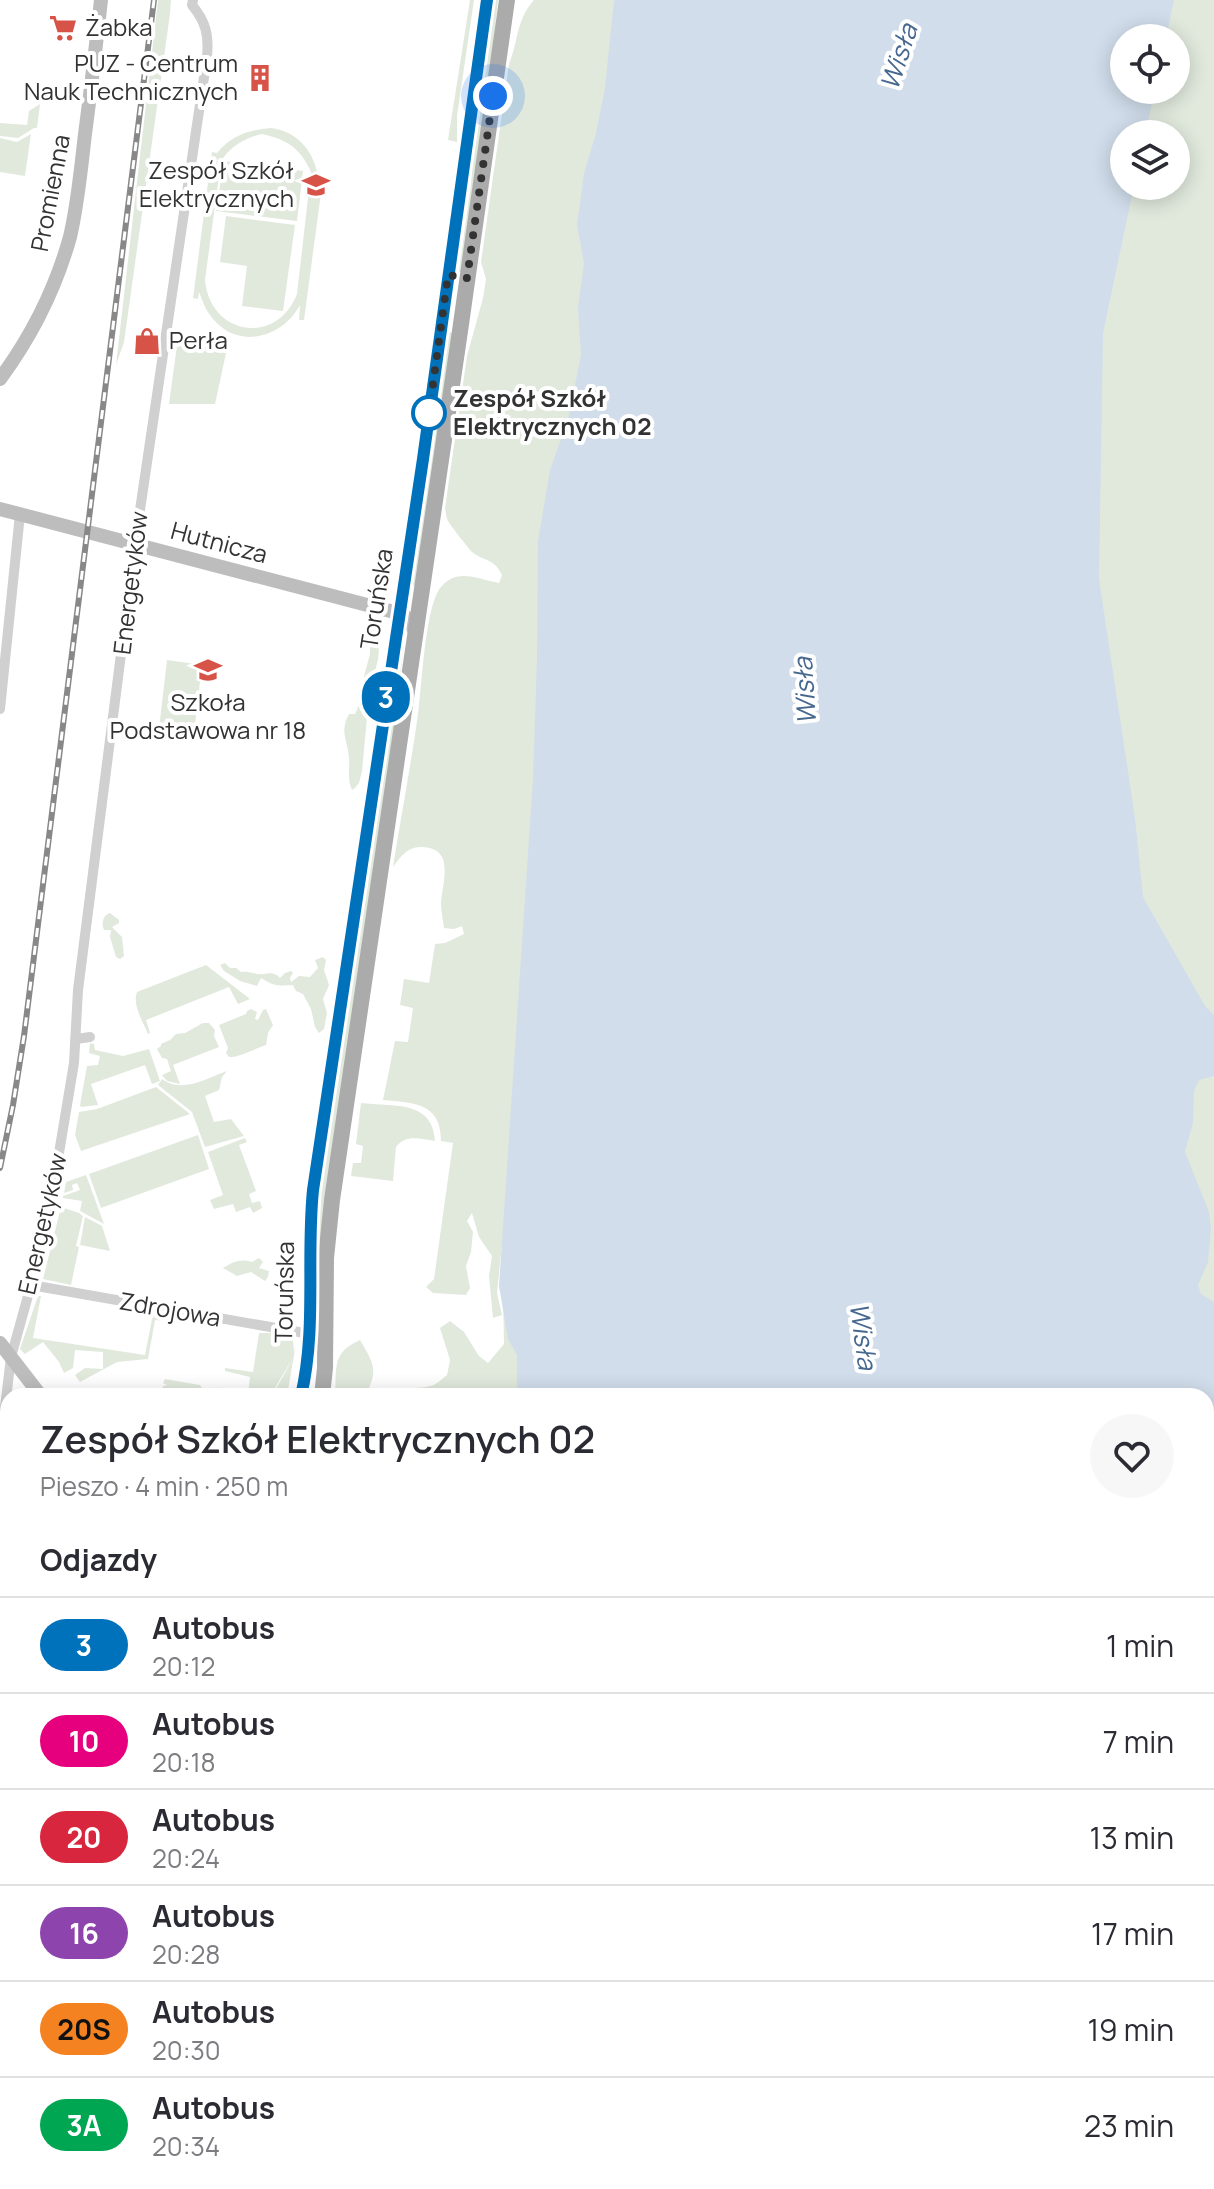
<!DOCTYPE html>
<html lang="pl">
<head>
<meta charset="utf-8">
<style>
	body { margin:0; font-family:Manrope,sans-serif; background:#f7f7f7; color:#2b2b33; height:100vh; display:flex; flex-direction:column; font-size:30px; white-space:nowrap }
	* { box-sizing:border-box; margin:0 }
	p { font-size:26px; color:#7c7c81 }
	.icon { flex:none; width:44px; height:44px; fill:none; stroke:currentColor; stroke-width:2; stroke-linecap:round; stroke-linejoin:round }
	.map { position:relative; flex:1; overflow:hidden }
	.side { position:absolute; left:0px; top:1388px; width:1214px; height:802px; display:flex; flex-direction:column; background:#fff; border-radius:24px 24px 0 0; box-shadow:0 4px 20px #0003 }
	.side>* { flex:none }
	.badge { padding:0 16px; border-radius:26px; font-size:28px; line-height:52px }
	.buttons { position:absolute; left:1110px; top:24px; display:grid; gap:16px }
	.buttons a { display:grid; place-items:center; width:80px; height:80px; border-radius:50%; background:#fff; box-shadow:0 4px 20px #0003; font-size:40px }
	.you { position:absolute; width:40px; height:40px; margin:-20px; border:6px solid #fff; border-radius:50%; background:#1a73e8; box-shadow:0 0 0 12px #1a73e833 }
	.map>.badge { position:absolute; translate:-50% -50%; box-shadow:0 0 0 4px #fff }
	h2 { padding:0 40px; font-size:30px; line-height:72px }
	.round { display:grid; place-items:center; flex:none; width:84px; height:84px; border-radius:42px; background:#f7f7f7 }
	.head { display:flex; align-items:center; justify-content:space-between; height:136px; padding:0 40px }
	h1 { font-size:38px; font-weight:600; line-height:60px }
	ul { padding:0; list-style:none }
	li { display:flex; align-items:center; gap:24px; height:96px; padding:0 40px; border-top:2px solid #e1e1e2 }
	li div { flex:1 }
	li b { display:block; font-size:30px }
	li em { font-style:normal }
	li .badge { min-width:88px; font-weight:700; text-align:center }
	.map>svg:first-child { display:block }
	.green { fill:#e1e9dd; fill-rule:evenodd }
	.water { fill:#d1ddeb }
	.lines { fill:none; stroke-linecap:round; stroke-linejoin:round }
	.street { stroke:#d0d0d0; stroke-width:10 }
	.secondary { stroke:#bdbdbd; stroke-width:14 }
	.primary { stroke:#ababab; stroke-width:16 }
	.rail-casing { stroke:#888; stroke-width:6 }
	.rail { stroke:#fff; stroke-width:3; stroke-dasharray:9; stroke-linecap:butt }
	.line-casing { stroke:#fff; stroke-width:18 }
	.line { stroke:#0072bc; stroke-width:12 }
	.walk { stroke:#333; stroke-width:8; stroke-dasharray:0 14.4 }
	.stop-dot { fill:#fff; stroke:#0072bc; stroke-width:4 }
	.labels { text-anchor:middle; stroke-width:8; stroke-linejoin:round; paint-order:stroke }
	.poi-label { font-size:24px; fill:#333; stroke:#fff; text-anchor:start }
	.street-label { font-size:24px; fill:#333; stroke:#fff }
	.stop-label { font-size:24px; font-weight:bold; fill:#333; stroke:#fff; text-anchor:start }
	.water-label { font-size:26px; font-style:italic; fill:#46688f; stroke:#fff }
</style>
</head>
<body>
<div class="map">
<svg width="1214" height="2189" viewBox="0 0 1214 2189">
	<rect width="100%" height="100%" fill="#fff"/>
	<!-- green -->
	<g class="green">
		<polygon points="158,0 171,0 170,14 124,342 116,365"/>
		<polygon points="470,0 474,0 457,116 457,146 457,142 448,140"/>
		<polygon points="494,0 498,0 492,54 461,273 459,271 471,184 473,151"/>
		<path d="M534,0H1214V2189H650L1206,2182V1396H390C402,1386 415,1390 430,1386C436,1385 442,1379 447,1375L450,1360L440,1328L450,1321L464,1332L479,1356L488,1363L504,1344L502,1245L497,1293L502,1315L493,1318L489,1276L492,1256L479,1237L472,1213L467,1221L473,1232L471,1252L466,1266L470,1288L466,1295L433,1293L426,1287L434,1279L453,1143L441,1141C441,1102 413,1103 383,1100L395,1041L408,1042L413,1008L400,1005L404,979L429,983L435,944L445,943L464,934L462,926L454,929L444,928C443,920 441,911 441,903C442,883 456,848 422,847C408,846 400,857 393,867C401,816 411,765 418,714C422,687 425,605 441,587C458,567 479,580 499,583L502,575C494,558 485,562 472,552C470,550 449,524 448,521C446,517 446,513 445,508L467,356L483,298L486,279L481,262L509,64C519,39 516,20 534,0ZM1124,38H1176V90H1124ZM1124,134H1176V186H1124Z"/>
		<polygon points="40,104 37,128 34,128 18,138 0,136 0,123 27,125 29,111"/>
		<path d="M271,128C297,131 314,151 318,177L323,178L304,320H299L300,305C282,339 235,351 210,315C205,309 202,299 199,292L198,299L193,298L212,152L217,153C231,136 248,130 271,128ZM262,134C287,139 301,149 311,172L297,294C277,346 210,336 205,280L221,161C231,146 245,138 262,134Z"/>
		<polygon points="31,134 25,176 0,172 0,138 17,142"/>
		<polygon points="224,161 303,171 297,221 216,211"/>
		<polygon points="226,216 295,225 283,311 242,306 247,266 220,262"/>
		<polygon points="447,332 454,333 417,586 409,585"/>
		<polygon points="186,333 228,344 215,404 169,404 178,338"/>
		<path d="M375,618L381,624L378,660L374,675L367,718L362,771L359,783L355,788L352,790C347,779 350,769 349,758C348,741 339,732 349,714H355L361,701L364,676L370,654V624Z"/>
		<polygon points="403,624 406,628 390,760 317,1280 315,1215"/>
		<polygon points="167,660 202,665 194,733 159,729"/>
		<path d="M110,913L119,920V923L112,927L122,937L124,956L120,959L116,957L110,937L111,930H104C101,923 103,915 110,913Z"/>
		<path d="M323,957L326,960L324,970L329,985L323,999L327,1013L324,1029L319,1033L315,1027L311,1009L303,994L296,991L293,985C277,986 274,986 261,978L257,986L240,981L224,971L220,965L225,963L230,968H236L241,972C248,971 252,973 258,974C268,975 272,970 280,978L285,973L291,971L293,973L290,978L291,982L299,976L310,977L318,968L315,960Z"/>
		<path d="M206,965L250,999L238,1004L229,987L146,1020L150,1033L148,1034C143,1021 132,1006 137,992Z"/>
		<path d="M251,1009L257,1012L255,1019L258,1020L263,1010L266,1009L273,1025L268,1033L266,1045C257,1048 237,1058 229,1057L226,1053L228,1048L219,1025L246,1014L247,1011Z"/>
		<polygon points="203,1023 209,1023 215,1030 214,1036 219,1047 173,1065 180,1084 167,1081 162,1075 171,1071 167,1059 162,1058 157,1049 161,1046 161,1044 170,1040 176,1034 185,1033"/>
		<polygon points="90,1043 94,1044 95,1050 123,1056 149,1049 160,1081 152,1084 145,1065 91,1084 98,1105 81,1107 80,1105 87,1066 98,1065 100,1056 89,1053"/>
		<path d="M227,1071L222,1077L219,1090L205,1096L214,1122L231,1119L244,1136L205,1147L192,1112L158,1085L162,1079C182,1094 207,1078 227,1071Z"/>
		<polygon points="156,1087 190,1114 81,1151 75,1135 79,1112 97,1109"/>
		<path d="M361,1103C391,1107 433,1099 435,1141C420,1139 406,1134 396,1147L393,1181L351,1176L353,1163H361L363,1146L356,1144Z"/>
		<polygon points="198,1135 209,1169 101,1208 89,1174"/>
		<polygon points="245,1138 247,1142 239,1145 256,1191 249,1194 252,1203 260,1201 262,1208 253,1213 250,1207 236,1212 233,1204 214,1209 210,1200 223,1195 208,1152"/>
		<polygon points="86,1175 104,1224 80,1211 82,1201 63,1198 63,1196 80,1190 77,1183 72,1185 73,1190 64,1193 66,1182"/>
		<polygon points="61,1207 79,1213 83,1216 76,1246 79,1247 71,1285 43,1279"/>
		<polygon points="85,1217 102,1226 110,1251 80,1245"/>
		<path d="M259,1258L263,1262L259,1268L269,1271L268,1277L265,1281L251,1272L237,1276L223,1268C232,1263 238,1258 252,1262Z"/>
		<polygon points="38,1296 41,1296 33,1338 145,1355 153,1314 164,1317 163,1321 155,1320 148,1359 117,1362 80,1382 75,1375 85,1368 103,1369 103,1352 75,1350 73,1368 64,1373 59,1362 43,1342 25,1354 20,1349"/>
		<polygon points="259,1333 272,1333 293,1340 294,1352 296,1344 287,1396 272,1396 293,1358 270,1396 253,1396 214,1387 248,1393 250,1377 225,1371 225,1368 253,1372"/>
		<path d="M360,1340C374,1364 379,1370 365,1396H335C337,1368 331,1353 360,1340Z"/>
		<polygon points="165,1379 200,1385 202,1388 200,1396 188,1390 187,1392 194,1396 161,1396 163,1386 167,1385 163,1383"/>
		<polygon points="0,2040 8,2049 8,2182 99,2182 104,2189 0,2189"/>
	</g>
	<!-- water -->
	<polygon class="water" points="614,0 1174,0 1166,38 1124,38 1124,90 1155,90 1145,134 1124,134 1124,186 1134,186 1103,333 1099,579 1135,818 1143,897 1205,1006 1214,1015 1214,1076 1199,1080 1194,1091 1193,1123 1185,1152 1209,1212 1211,1229 1208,1262 1198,1285 1201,1294 1214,1302 1214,2189 637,2189 636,2182 1206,2182 1206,1396 519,1396 517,1384 517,1355 508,1339 499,1286 533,779 537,658 538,541 550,470 568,419 581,355 578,308 584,263 577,225 584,174 596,133 605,88"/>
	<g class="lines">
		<!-- street -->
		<g class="street">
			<polyline points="0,709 20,514"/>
			<polyline points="76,1039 90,1037"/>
			<polyline points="31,1285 310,1334"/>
			<path d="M0,1449L11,1357L31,1285L53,1189L74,1063L78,990L136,537L207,57C209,35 206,22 192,5L193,0"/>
			<polyline points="0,1943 8,1952"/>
			<polyline points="573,2182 574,2189"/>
			<polyline points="459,2189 459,2182"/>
		</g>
		<!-- secondary -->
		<g class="secondary">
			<path d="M0,379C31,337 56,287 70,237C78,203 81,168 85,134C91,89 96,45 101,0"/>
			<polyline points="0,509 398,613 409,619 416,634"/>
			<polyline points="0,1343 41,1396"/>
			<polyline points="394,2182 394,2189"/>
		</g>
		<!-- primary -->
		<g class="primary">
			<path d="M301,1396C317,1328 306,1259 313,1190L423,459L487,0"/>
			<polyline points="322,1396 325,1368 326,1258 332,1200 460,331 507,0"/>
			<polyline points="0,1826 8,1820"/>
			<polyline points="0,1840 8,1834"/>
		</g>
		<!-- rail casing -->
		<g class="rail-casing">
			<polyline id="rail" points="0,1168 13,1105 24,1036 154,0"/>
		</g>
		<!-- rail -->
		<use href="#rail" class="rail"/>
	</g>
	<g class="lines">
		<!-- line casing -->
		<g class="line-casing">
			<path id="line" d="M301,1396C317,1328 306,1259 313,1190L423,459L487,0"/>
		</g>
		<!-- line -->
		<use href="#line" class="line"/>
		<!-- walk -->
		<polyline class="walk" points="429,413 448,275 467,278 493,96"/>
	</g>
	<!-- icons -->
	<defs>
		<g id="supermarket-bare" transform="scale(2.16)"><path d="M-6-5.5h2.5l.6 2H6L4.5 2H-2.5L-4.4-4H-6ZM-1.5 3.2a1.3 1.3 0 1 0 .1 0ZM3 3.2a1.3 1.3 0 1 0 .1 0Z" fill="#d75247" stroke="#fff" stroke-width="2.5" paint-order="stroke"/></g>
		<g id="building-bare" transform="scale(2.16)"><path d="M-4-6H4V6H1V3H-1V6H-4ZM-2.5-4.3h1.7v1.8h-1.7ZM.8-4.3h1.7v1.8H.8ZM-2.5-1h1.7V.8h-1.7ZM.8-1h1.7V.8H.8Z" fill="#d75247" stroke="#fff" stroke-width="2.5" paint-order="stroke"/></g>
		<g id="school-bare" transform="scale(2.16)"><path d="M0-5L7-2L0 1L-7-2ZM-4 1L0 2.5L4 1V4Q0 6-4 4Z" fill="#d75247" stroke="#fff" stroke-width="2.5" paint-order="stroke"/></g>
		<g id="shop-bare" transform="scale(2.16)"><path d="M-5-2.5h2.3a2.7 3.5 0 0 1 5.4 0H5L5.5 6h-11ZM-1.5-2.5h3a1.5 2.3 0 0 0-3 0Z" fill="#d75247" stroke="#fff" stroke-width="2.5" paint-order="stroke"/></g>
	</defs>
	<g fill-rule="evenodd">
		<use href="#supermarket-bare" x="63" y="28"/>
		<use href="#building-bare" x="260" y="78"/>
		<use href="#school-bare" x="316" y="185"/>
		<use href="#shop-bare" x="147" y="341"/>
		<use href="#school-bare" x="208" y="670"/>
	</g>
	<!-- markers -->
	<circle class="stop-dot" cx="429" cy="413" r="16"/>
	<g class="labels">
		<!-- poi labels -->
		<g class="poi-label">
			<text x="85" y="36">Żabka</text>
			<text x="238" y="72" text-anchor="end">PUZ - Centrum<tspan x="238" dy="28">Nauk Technicznych</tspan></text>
			<text x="294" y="179" text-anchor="end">Zespół Szkół<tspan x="294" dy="28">Elektrycznych</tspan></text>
			<text x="169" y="349">Perła</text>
			<text x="208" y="711" text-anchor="middle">Szkoła<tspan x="208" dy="28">Podstawowa nr 18</tspan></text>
		</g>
		<!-- street labels -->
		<g class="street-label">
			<text transform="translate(51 193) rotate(-79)" y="8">Promienna</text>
			<text transform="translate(219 543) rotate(15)" y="8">Hutnicza</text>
			<text transform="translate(131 583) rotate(-83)" y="8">Energetyków</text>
			<text transform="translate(377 599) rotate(-81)" y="8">Toruńska</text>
			<text transform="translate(43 1224) rotate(-77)" y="8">Energetyków</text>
			<text transform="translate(285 1292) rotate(-89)" y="8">Toruńska</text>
			<text transform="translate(170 1310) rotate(10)" y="8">Zdrojowa</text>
		</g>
		<!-- stop labels -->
		<g class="stop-label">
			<text x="453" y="407">Zespół Szkół<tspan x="453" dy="28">Elektrycznych 02</tspan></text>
		</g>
		<!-- water labels -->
		<g class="water-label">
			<text transform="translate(899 57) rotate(-72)" y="9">Wisła</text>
			<text transform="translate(805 691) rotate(-94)" y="9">Wisła</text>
			<text transform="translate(863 1336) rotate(82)" y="9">Wisła</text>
		</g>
	</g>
</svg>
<div class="buttons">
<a><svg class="icon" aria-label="locate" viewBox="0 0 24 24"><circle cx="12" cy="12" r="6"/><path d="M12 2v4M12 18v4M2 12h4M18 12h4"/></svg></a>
<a><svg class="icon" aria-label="layers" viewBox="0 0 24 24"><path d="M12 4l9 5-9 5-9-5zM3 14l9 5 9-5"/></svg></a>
</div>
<div class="you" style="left:493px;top:96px"></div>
<b class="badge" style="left:386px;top:697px;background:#0072bc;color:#fff">3</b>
<section class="side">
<div class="head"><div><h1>Zespół Szkół Elektrycznych 02</h1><p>Pieszo · 4 min · 250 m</p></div><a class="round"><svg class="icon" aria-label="heart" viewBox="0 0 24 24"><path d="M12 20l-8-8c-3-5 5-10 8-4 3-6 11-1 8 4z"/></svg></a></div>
<h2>Odjazdy</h2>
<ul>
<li><span class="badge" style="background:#0072bc;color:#fff">3</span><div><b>Autobus</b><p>20:12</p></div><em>1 min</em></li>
<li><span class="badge" style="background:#e6007e;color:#fff">10</span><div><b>Autobus</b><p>20:18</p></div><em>7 min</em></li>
<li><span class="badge" style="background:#d7263d;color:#fff">20</span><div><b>Autobus</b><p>20:24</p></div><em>13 min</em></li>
<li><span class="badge" style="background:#8e44ad;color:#fff">16</span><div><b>Autobus</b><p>20:28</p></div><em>17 min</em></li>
<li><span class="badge" style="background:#f58220;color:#111">20S</span><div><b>Autobus</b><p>20:30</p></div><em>19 min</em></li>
<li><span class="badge" style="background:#00a651;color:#fff">3A</span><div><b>Autobus</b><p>20:34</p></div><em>23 min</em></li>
</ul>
</section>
</div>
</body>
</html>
